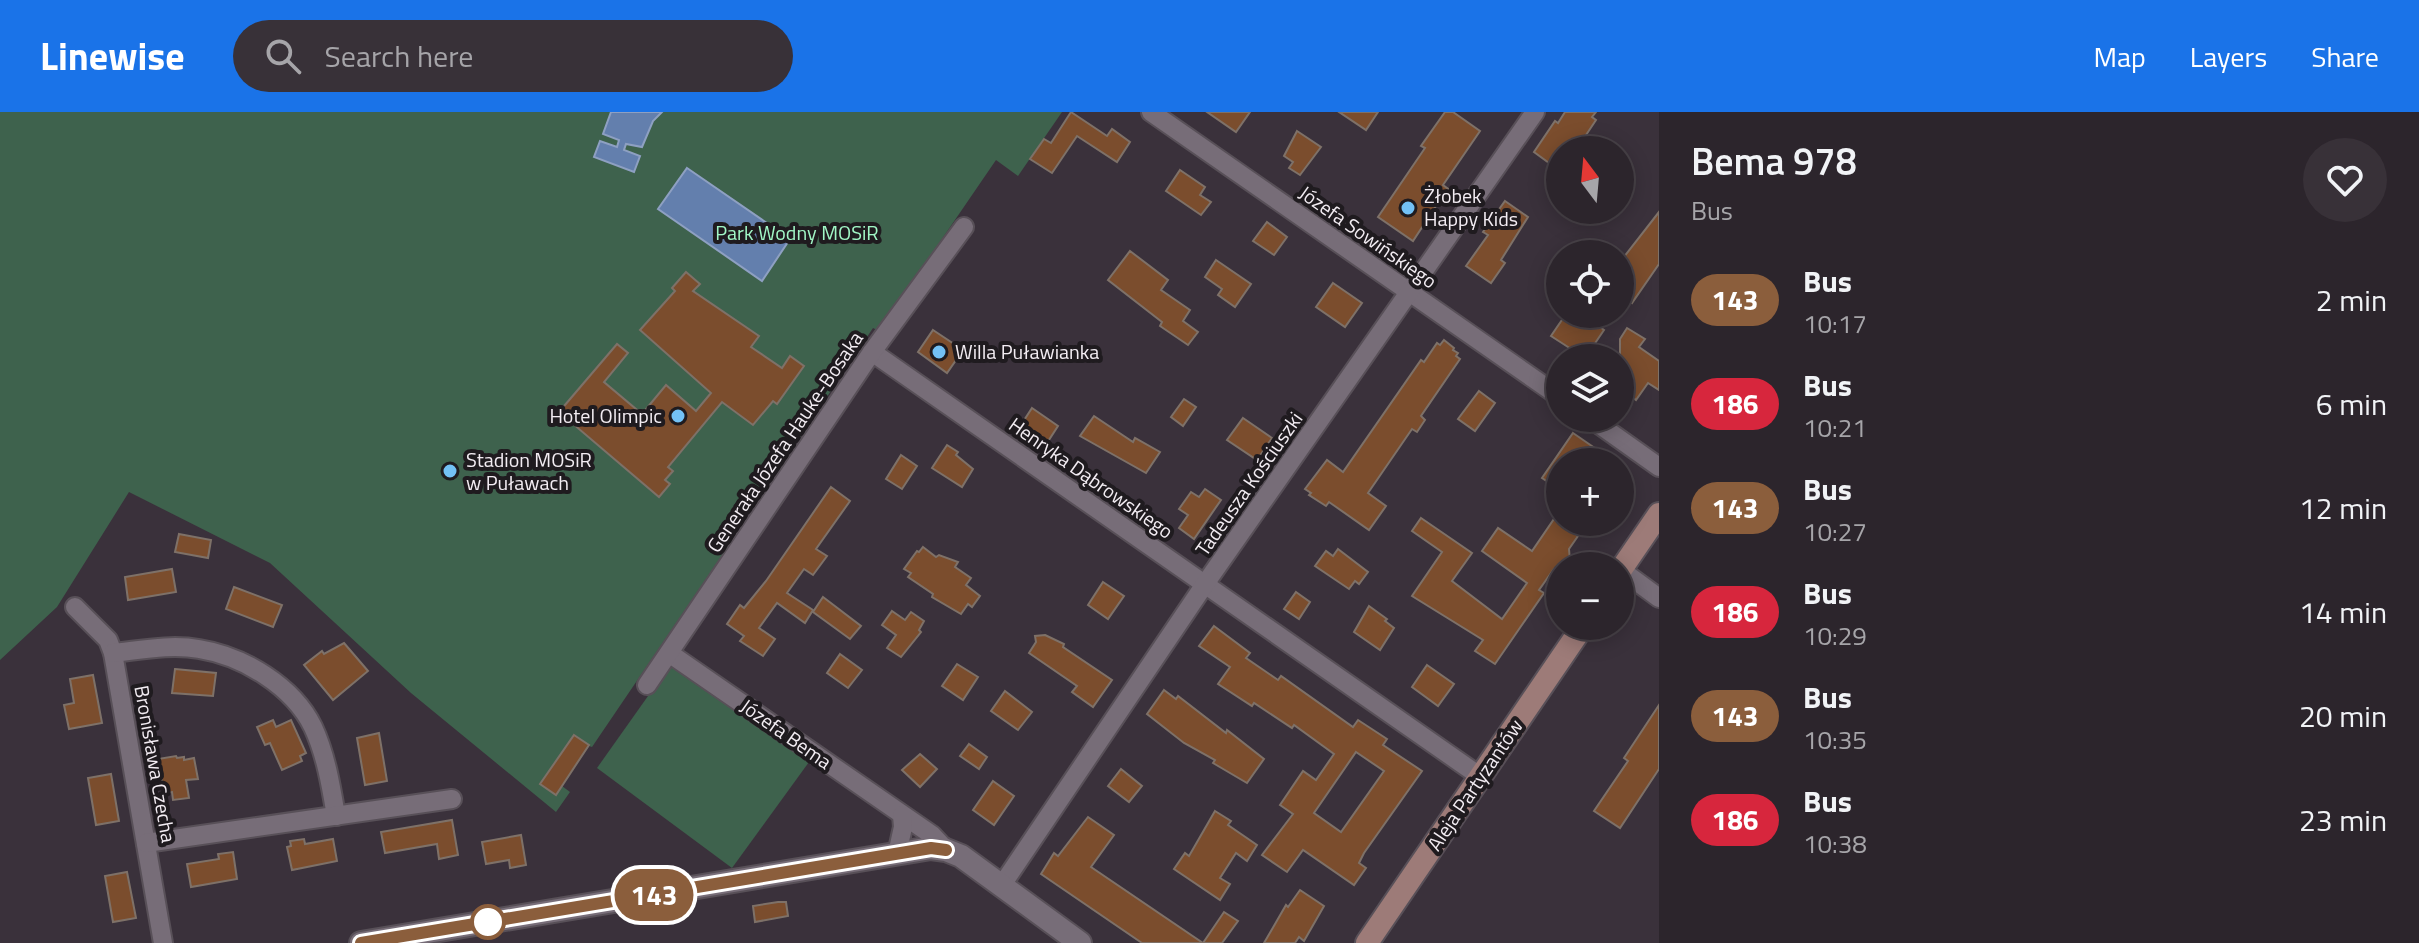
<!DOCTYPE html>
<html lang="en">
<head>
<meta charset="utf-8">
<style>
	body { margin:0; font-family:"Titillium Web",sans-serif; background:#383138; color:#f1f3f6; height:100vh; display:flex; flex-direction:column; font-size:30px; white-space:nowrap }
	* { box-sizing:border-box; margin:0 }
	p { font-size:26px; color:#a6a5a9 }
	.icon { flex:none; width:44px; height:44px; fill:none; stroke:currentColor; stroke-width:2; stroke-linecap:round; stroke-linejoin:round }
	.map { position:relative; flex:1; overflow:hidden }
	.side { display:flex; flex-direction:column; background:#2c252c; width:760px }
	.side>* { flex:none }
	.badge { padding:0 16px; border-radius:26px; font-size:28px; line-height:52px }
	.needle { width:52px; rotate:344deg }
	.buttons { position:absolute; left:1546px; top:24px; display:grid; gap:16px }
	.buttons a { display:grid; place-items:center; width:88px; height:88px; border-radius:50%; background:#2c252c; box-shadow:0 4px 20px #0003,0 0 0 2px #484248; font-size:40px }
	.map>.badge { position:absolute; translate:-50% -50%; box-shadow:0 0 0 4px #fff }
	.round { display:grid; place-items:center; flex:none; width:84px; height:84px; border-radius:42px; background:#383138 }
	.summary { display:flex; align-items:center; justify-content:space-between; height:136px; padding:0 32px }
	h1 { font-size:38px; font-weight:600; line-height:60px }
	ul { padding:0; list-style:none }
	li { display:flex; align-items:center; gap:24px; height:104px; padding:0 32px }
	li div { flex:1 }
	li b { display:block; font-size:30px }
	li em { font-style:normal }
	li .badge { min-width:88px; font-weight:700; text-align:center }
	header { display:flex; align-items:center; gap:48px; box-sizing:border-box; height:112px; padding:0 40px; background:#1a73e8; color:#fff }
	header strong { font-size:38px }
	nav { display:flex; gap:44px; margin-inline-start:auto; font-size:28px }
	.search { width:560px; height:72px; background:#383138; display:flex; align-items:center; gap:20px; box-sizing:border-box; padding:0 28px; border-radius:44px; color:#a6a5a9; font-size:30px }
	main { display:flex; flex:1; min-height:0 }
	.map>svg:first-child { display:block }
	.green { fill:#3e624d }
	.water { fill:#637fad; stroke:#8ea0c2; stroke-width:2 }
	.building { fill:#7b4d2d; stroke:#7e7168; stroke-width:2; fill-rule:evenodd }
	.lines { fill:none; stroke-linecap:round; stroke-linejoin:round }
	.minor-casing { stroke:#585058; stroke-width:22 }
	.tertiary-casing { stroke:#585058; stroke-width:26 }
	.secondary-casing { stroke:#585058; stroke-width:26 }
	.minor { stroke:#776d78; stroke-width:18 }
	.tertiary { stroke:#776d78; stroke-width:22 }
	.secondary { stroke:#9d7b78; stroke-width:22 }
	.line-casing { stroke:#fff; stroke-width:18 }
	.line { stroke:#8b5e3c; stroke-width:12 }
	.poi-dot { fill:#73c1f5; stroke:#1f1b1f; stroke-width:3 }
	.stop-dot { fill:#fff; stroke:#8b5e3c; stroke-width:4 }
	.labels { text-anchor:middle; stroke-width:8; stroke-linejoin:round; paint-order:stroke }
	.poi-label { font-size:20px; fill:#f3edf3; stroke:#1f1b1f; text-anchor:start }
	.park-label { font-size:20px; fill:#a1f7c6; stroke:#1f1b1f }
	.street-label { font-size:20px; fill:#f3edf3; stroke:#1f1b1f }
</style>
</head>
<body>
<header>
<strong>Linewise</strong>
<div class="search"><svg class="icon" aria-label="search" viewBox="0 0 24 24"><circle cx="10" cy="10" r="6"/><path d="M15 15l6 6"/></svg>Search here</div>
<nav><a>Map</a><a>Layers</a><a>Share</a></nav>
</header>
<main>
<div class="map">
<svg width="1659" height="831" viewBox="0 0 1659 831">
	<rect width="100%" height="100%" fill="#3a313b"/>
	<!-- green -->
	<g class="green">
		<polygon points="0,0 1062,0 1018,64 996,48 879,219 873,216 750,400 743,402 724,428 727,436 592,635 589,634 562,674 570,680 556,700 411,581 270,451 129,380 57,495 0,548"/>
		<polygon points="670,553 809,650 732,756 597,656"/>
	</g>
	<!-- water -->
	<g class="water">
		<polygon points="611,0 662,0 653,9 642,35 626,32 624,38 640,44 634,60 594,45 600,29 617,35 619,28 603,22"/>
		<polygon points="687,56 790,127 762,169 658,97"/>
	</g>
	<!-- building -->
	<g class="building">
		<polygon points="1071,0 1107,24 1112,17 1130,30 1117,50 1077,24 1052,61 1030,47 1044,27 1051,31"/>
		<polygon points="1207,0 1250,0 1236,20"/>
		<polygon points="1339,0 1378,0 1366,18"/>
		<polygon points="1445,0 1453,0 1480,19 1443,73 1451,79 1441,93 1438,91 1413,129 1378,105 1425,36 1421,34"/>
		<polygon points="1565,0 1596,0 1592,5 1596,8 1582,29 1580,27 1572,38 1560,38 1560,59 1534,40 1555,9 1558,11"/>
		<polygon points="1297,19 1321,35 1300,63 1289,56 1293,50 1284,44"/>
		<polygon points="1180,58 1205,75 1200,83 1211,90 1201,103 1166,79"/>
		<polygon points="1505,89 1528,105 1501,148 1505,151 1491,171 1466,154 1488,123 1483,120"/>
		<polygon points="1659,100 1659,152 1632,191 1620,183 1620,150"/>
		<polygon points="1267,110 1287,125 1274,143 1253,129"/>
		<polygon points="1130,139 1168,168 1161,178 1190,198 1183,209 1198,220 1188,233 1160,214 1162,210 1108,168"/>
		<polygon points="1216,148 1251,172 1235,195 1218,183 1222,177 1205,165"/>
		<polygon points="686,160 700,172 693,179 759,224 751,235 782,256 790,244 804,254 777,292 773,289 753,313 722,290 668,355 673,359 665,368 670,372 659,385 559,300 617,232 628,241 604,270 642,302 666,273 696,299 711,281 640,218 675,179 672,176"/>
		<polygon points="1333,171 1362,191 1345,215 1316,195"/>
		<polygon points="1566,202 1582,202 1604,218 1585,246 1551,224"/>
		<polygon points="1627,216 1645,227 1639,235 1659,249 1659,278 1648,271 1636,288 1631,284 1620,300 1620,227"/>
		<polygon points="933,218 963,238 947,261 918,240"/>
		<polygon points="1444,228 1454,236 1453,238 1458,241 1456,244 1460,247 1421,304 1425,308 1417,320 1412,317 1368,381 1386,394 1369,418 1329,390 1326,394 1309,383 1311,381 1305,377 1327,348 1343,360 1421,248 1424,250 1437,231 1440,233"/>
		<polygon points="1479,279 1495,291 1475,319 1458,307"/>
		<polygon points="1184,287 1196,295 1183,314 1171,305"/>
		<polygon points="1032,296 1058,314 1045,334 1019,316"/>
		<polygon points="1094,304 1133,330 1135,326 1160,340 1146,361 1080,324"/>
		<polygon points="1243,306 1272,326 1257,348 1227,328"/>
		<polygon points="1573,321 1615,350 1560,350 1560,366 1554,374 1542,366"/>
		<polygon points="947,333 958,340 956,343 973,357 962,375 932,356"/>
		<polygon points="901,343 917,354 902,377 886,367"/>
		<polygon points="831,375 850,389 816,437 827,444 813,463 804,457 787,481 813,498 805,511 777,491 759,516 775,527 763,544 740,529 744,524 727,512 740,493 744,496 766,469"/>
		<polygon points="1205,377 1221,388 1194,427 1179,416 1188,403 1179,397 1191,380 1199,385"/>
		<polygon points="1421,406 1472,441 1452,469 1502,507 1527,471 1482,439 1498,416 1532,439 1554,407 1578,424 1569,437 1570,449 1567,454 1554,457 1539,478 1544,481 1495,552 1475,539 1483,528 1412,484 1442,440 1412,419"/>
		<polygon points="179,422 211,428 208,446 175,440"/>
		<polygon points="923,435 936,445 939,443 958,450 955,455 971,466 966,473 980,484 972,495 968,492 961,502 932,485 933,482 908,465 911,461 904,457 917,439 919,440"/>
		<polygon points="1338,437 1368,460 1359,472 1355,469 1349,477 1315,454 1326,439 1333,444"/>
		<polygon points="172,457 176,480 128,488 125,465"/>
		<polygon points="1103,470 1124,484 1108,507 1088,493"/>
		<polygon points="234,475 282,493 273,515 226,497"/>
		<polygon points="1296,480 1310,490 1299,507 1284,497"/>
		<polygon points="823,485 861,514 850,527 813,500"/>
		<polygon points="1369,494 1387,507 1385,509 1394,516 1380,538 1354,520"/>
		<polygon points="892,499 905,508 911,500 924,509 919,518 921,520 901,545 887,536 896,523 882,513"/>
		<path d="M1214,514L1250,541L1246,546L1278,568L1281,564L1353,615L1358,608L1387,627L1383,633L1422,659L1364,741L1359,751L1366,756L1354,773L1303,738L1287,760L1262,743L1293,702L1280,693L1303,659L1316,668L1334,642L1294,613L1292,616L1254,591L1252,594L1218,572L1230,555L1199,534ZM1356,640L1384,659L1341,720L1314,701Z"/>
		<polygon points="1045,523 1064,532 1063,535 1112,568 1093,595 1072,580 1077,574 1029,541 1036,530 1035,524"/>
		<polygon points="344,531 368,559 333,588 304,553 322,539 324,542"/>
		<polygon points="840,542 862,558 848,576 827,561"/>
		<polygon points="957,552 978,565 963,588 942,574"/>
		<polygon points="1427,553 1454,572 1438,594 1412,575"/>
		<polygon points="175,557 216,561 213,584 172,581"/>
		<polygon points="93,563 102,611 69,617 64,593 74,591 70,567"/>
		<polygon points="1164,578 1176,587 1178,584 1226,621 1227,618 1264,647 1247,671 1213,651 1215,648 1184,631 1147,602"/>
		<polygon points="1005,579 1032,600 1018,618 991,599"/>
		<polygon points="1659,593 1659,657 1620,716 1594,699 1628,649 1624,646"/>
		<polygon points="273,608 276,615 291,608 306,641 300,644 302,649 282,658 270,631 265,633 257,615"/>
		<polygon points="379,621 387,669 365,673 357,626"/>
		<polygon points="574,623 589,633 556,683 540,672"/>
		<polygon points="969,632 987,645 979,657 960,644"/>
		<polygon points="920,642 937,657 920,675 902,658"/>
		<polygon points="176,644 177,646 184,645 184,648 194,646 198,667 186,668 189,686 173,688 172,680 164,681 158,647"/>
		<polygon points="1121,657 1142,674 1129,690 1108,674"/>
		<polygon points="111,662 119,709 96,713 88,666"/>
		<polygon points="993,669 1014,684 994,713 973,698"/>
		<polygon points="1215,699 1231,709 1228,713 1257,733 1247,749 1236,741 1220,766 1230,772 1220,788 1174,757 1185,741 1189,744"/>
		<polygon points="1088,705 1114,723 1091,755 1203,831 1224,800 1238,809 1222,831 1142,831 1041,762 1054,741 1058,744"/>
		<polygon points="452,708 458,743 439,747 437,732 385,741 381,720"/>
		<polygon points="521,723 526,753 510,756 509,748 486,752 482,730"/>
		<polygon points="304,727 305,732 333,727 337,749 292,758 287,735 291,734 290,729"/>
		<polygon points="233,740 237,767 191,775 187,752 219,747 218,742"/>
		<polygon points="127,760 136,806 113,810 105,764"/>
		<polygon points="1300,778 1324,794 1304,829 1299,825 1295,831 1264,831 1286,793 1288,795"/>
		<polygon points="778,790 786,790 788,804 755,810 753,794"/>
	</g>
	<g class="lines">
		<!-- minor casing -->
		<g class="minor-casing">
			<g id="minor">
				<polyline points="1151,0 1560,285"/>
				<polyline points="872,240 1481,665"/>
				<polyline points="1590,306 1659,355"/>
				<polyline points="1621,458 1659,486"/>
				<polyline points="75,495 108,528 113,541 163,831"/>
				<path d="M113,541C141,538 171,532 199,537C243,544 293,574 313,615C326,643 331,674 336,704"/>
				<polyline points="669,541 932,723 946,738"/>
				<polyline points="647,573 872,240 964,115"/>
				<polyline points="146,731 452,687"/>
				<polyline points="897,742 903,715 902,703"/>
				<polyline points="1002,773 1205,472 1535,0"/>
			</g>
		</g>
		<!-- tertiary casing -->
		<g class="tertiary-casing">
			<polyline id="tertiary" points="361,831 931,736 946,738 961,744 1080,831"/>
		</g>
		<!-- secondary casing -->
		<g class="secondary-casing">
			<g id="secondary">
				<polyline points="1620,459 1659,402"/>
				<polyline points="1367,831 1583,514"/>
			</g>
		</g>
		<!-- minor -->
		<use href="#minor" class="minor"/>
		<!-- tertiary -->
		<use href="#tertiary" class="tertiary"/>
		<!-- secondary -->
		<use href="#secondary" class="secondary"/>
	</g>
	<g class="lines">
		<!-- line casing -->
		<g class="line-casing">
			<polyline id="line" points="361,831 931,736 946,738"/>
		</g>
		<!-- line -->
		<use href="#line" class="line"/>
	</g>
	<!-- markers -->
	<g class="poi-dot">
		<circle cx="1408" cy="96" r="8"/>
		<circle cx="939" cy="240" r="8"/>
		<circle cx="678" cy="304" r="8"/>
		<circle cx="450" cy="359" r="8"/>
	</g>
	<circle class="stop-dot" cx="488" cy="810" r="16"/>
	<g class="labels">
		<!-- poi labels -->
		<g class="poi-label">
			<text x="1424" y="91">Żłobek<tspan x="1424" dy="23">Happy Kids</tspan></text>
			<text x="955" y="247">Willa Puławianka</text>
			<text x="662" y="311" text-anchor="end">Hotel Olimpic</text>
			<text x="466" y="355">Stadion MOSiR<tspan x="466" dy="23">w Puławach</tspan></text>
		</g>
		<!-- park labels -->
		<g class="park-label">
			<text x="797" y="128">Park Wodny MOSiR</text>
		</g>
		<!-- street labels -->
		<g class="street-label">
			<text transform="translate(1368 125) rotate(35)" y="7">Józefa Sowińskiego</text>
			<text transform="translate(785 330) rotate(-56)" y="7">Generała Józefa Hauke-Bosaka</text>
			<text transform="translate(1091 366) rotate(35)" y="7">Henryka Dąbrowskiego</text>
			<text transform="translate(1249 372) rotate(-55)" y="7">Tadeusza Kościuszki</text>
			<text transform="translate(786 622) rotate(35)" y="7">Józefa Bema</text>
			<text transform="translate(155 652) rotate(80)" y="7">Bronisława Czecha</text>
			<text transform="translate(1475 673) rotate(-56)" y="7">Aleja Partyzantów</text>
		</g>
	</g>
</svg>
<div class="buttons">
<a><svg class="needle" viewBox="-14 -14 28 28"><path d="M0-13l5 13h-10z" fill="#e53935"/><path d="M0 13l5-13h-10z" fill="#a6a5a9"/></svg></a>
<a><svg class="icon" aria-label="locate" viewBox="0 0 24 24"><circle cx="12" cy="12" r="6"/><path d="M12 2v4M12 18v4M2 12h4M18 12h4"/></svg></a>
<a><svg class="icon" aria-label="layers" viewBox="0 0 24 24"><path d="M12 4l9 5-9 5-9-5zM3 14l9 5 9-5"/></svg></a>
<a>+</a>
<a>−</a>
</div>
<b class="badge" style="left:654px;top:783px;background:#8b5e3c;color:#fff">143</b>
</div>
<section class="side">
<div class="summary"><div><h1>Bema 978</h1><p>Bus</p></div><a class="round"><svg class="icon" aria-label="heart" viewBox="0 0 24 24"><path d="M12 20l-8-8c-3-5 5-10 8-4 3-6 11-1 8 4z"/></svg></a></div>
<ul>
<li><span class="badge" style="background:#8b5e3c;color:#fff">143</span><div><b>Bus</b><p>10:17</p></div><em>2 min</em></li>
<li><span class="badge" style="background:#d7263d;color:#fff">186</span><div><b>Bus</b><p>10:21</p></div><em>6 min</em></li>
<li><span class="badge" style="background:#8b5e3c;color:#fff">143</span><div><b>Bus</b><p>10:27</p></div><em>12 min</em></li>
<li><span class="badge" style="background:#d7263d;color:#fff">186</span><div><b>Bus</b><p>10:29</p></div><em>14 min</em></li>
<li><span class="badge" style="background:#8b5e3c;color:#fff">143</span><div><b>Bus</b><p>10:35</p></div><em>20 min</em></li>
<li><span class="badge" style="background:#d7263d;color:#fff">186</span><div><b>Bus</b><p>10:38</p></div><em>23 min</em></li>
</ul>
</section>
</main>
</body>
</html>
